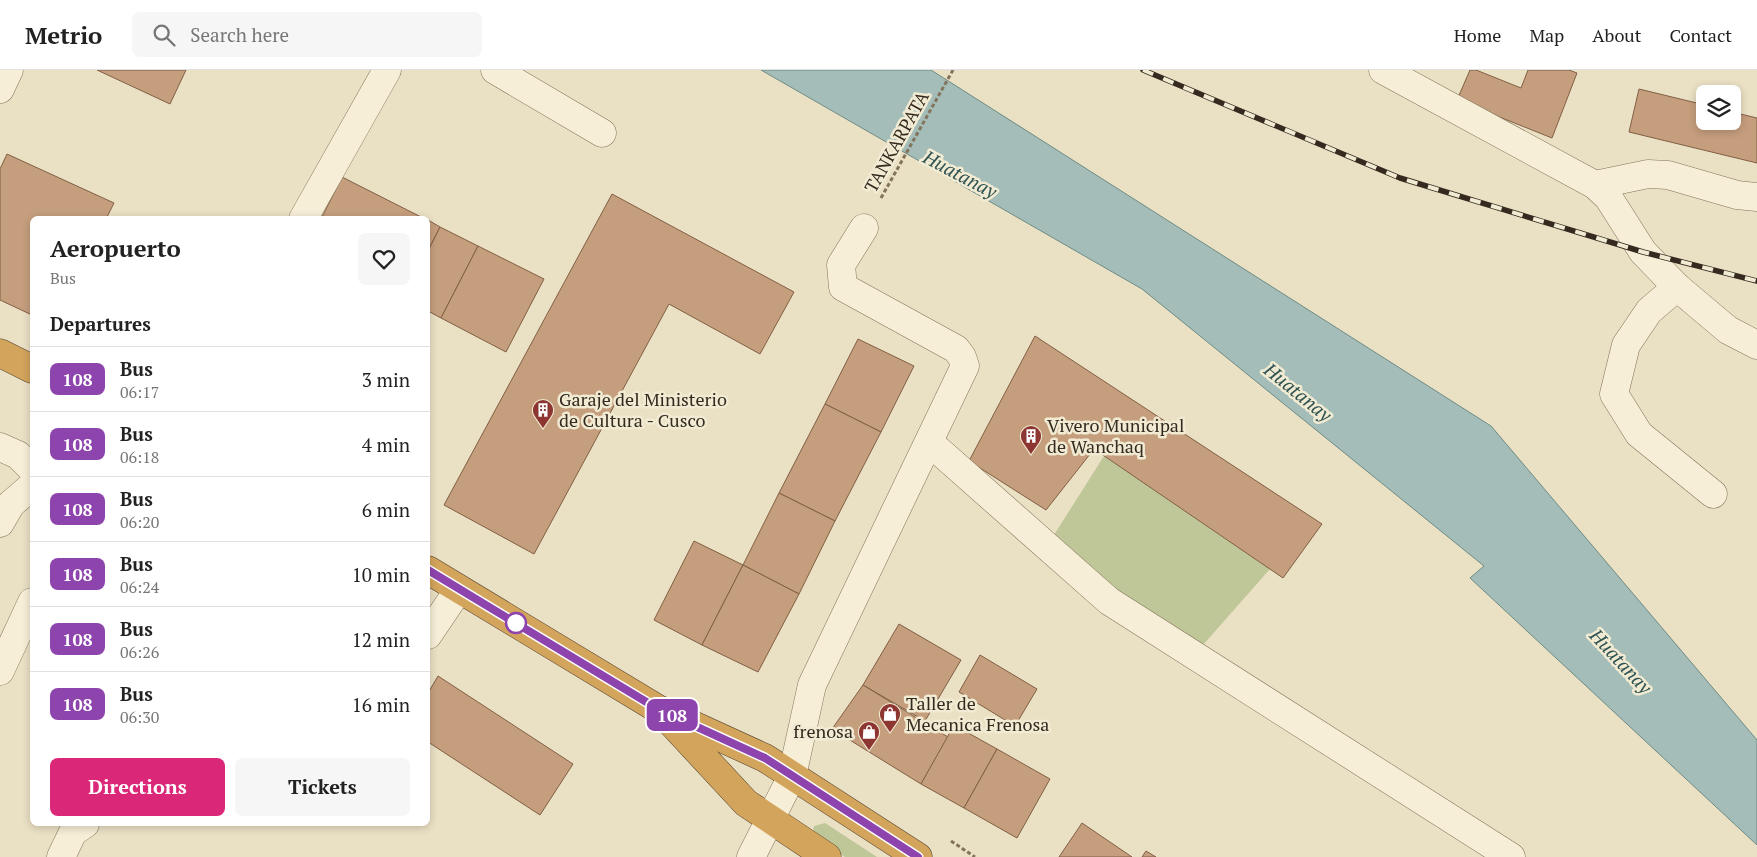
<!DOCTYPE html>
<html lang="en">
<head>
<meta charset="utf-8">
<style>
	body { margin:0; font-family:"PT Serif",serif; background:#f6f6f6; color:#222; height:100vh; display:flex; flex-direction:column; font-size:19px; white-space:nowrap }
	* { box-sizing:border-box; margin:0 }
	p { font-size:16px; color:#767676 }
	.icon { flex:none; width:28px; height:28px; fill:none; stroke:currentColor; stroke-width:2; stroke-linecap:round; stroke-linejoin:round }
	.map { position:relative; flex:1; overflow:hidden }
	.details { position:absolute; left:30px; top:146px; width:400px; height:610px; display:flex; flex-direction:column; background:#fff; border-radius:8px; box-shadow:0 2px 8px #0003 }
	.details>* { flex:none }
	.badge { padding:0 10px; border-radius:8px; font-size:18px; line-height:32px }
	.tools { position:absolute; left:1696px; top:15px; display:grid; gap:10px }
	.tools a { display:grid; place-items:center; width:45px; height:45px; border-radius:8px; background:#fff; box-shadow:0 2px 8px #0003; font-size:25px }
	.map>.badge { position:absolute; translate:-50% -50%; box-shadow:0 0 0 2px #fff }
	h2 { padding:0 20px; font-size:19px; line-height:45px }
	.round { display:grid; place-items:center; flex:none; width:52px; height:52px; border-radius:8px; background:#f6f6f6 }
	.head { display:flex; align-items:center; justify-content:space-between; height:85px; padding:0 20px }
	h1 { font-size:24px; font-weight:700; line-height:38px }
	.cta { display:flex; gap:10px; margin-top:auto; padding:10px 20px }
	.cta a { flex:1; height:58px; border-radius:8px; background:#db2777; color:#fff; font-size:20px; font-weight:700; line-height:58px; text-align:center }
	.cta a+a { background:#f6f6f6; color:#222 }
	ul { padding:0; list-style:none }
	li { display:flex; align-items:center; gap:15px; height:65px; padding:0 20px; border-top:1px solid #e0e0e0 }
	li div { flex:1 }
	li b { display:block; font-size:19px }
	li em { font-style:normal }
	li .badge { min-width:55px; font-weight:700; text-align:center }
	header { display:flex; align-items:center; gap:30px; box-sizing:border-box; height:70px; padding:0 25px; background:#fff; border-bottom:1px solid #e0e0e0 }
	header strong { font-size:24px }
	nav { display:flex; gap:28px; margin-inline-start:auto; font-size:18px }
	.search { width:350px; height:45px; background:#f6f6f6; display:flex; align-items:center; gap:12px; box-sizing:border-box; padding:0 18px; border-radius:8px; color:#767676; font-size:19px }
	.map>svg:first-child { display:block }
	.green { fill:#bfc799 }
	.water { fill:#a5bdb8; stroke:#6d8b85 }
	.building { fill:#c59e7d; stroke:#805f44 }
	.lines { fill:none; stroke-linecap:round; stroke-linejoin:round }
	.minor-casing { stroke:#83735c; stroke-width:29 }
	.highway-casing { stroke:#514130; stroke-width:29 }
	.path { stroke:#83735c; stroke-width:3; stroke-dasharray:4 2.5; stroke-linecap:butt }
	.minor { stroke:#f6eed6; stroke-width:28 }
	.highway { stroke:#d3a45b; stroke-width:28 }
	.rail-casing { stroke:#342a1f; stroke-width:5.5 }
	.rail { stroke:#f2ebd3; stroke-width:4; stroke-dasharray:11; stroke-linecap:butt }
	.line-casing { stroke:#fff; stroke-width:11 }
	.line { stroke:#8e44ad; stroke-width:8 }
	.stop-dot { fill:#fff; stroke:#8e44ad; stroke-width:2.5 }
	.labels { text-anchor:middle; stroke-width:5; stroke-linejoin:round; paint-order:stroke }
	.street-label { font-size:18px; fill:#342a1f; stroke:#f2ebd3 }
	.poi-label { font-size:18px; fill:#342a1f; stroke:#f2ebd3; text-anchor:start }
	.water-label { font-size:19px; font-style:italic; fill:#2f5352; stroke:#f2ebd3 }
</style>
</head>
<body>
<header>
<strong>Metrio</strong>
<div class="search"><svg class="icon" aria-label="search" viewBox="0 0 24 24"><circle cx="10" cy="10" r="6"/><path d="M15 15l6 6"/></svg>Search here</div>
<nav><a>Home</a><a>Map</a><a>About</a><a>Contact</a></nav>
</header>
<div class="map">
<svg width="1757" height="787" viewBox="0 0 1757 787">
	<rect width="100%" height="100%" fill="#eae0c4"/>
	<!-- green -->
	<g class="green">
		<polygon points="1104,386 1270,499 1202,576 1047,476"/>
		<polygon points="825,753 877,787 845,787 812,766 814,756"/>
	</g>
	<!-- water -->
	<polygon class="water" points="761,0 931,0 1491,356 1757,670 1757,775 1470,508 1484,496 1142,219"/>
	<!-- building -->
	<g class="building">
		<polygon points="97,0 186,0 170,34"/>
		<polygon points="1470,0 1476,0 1521,18 1528,0 1569,0 1577,3 1552,68 1457,30"/>
		<polygon points="1639,19 1705,35 1705,51 1732,51 1732,42 1757,48 1757,93 1629,62"/>
		<polygon points="7,84 114,133 106,149 32,149 32,245 0,230 0,99"/>
		<polygon points="342,107 425,149 321,149"/>
		<polygon points="612,124 794,222 760,284 669,234 534,484 444,435"/>
		<polygon points="428,150 440,157 428,181"/>
		<polygon points="440,157 478,176 441,248 428,241 428,181"/>
		<polygon points="478,176 544,209 506,282 441,248"/>
		<polygon points="1035,266 1322,454 1283,508 1094,379 1046,440 969,391"/>
		<polygon points="858,269 914,296 881,362 825,334"/>
		<polygon points="825,334 881,362 835,451 779,423"/>
		<polygon points="779,423 835,451 799,524 743,495"/>
		<polygon points="694,471 743,495 702,575 654,550"/>
		<polygon points="743,495 799,524 758,602 702,575"/>
		<polygon points="899,554 961,590 925,651 863,615"/>
		<polygon points="980,585 1037,619 1015,656 959,622"/>
		<polygon points="438,606 573,694 540,745 428,672 428,623"/>
		<polygon points="863,615 948,667 921,714 832,659"/>
		<polygon points="954,655 997,679 964,738 921,714"/>
		<polygon points="997,679 1050,709 1017,768 964,738"/>
		<polygon points="1082,753 1132,787 1059,787"/>
		<polygon points="1146,781 1156,787 1142,787"/>
	</g>
	<g class="lines">
		<!-- minor casing -->
		<g class="minor-casing">
			<g id="minor">
				<polyline points="495,0 602,63"/>
				<polyline points="1383,0 1595,115 1608,127 1643,182 1677,217 1728,260 1757,275"/>
				<polyline points="0,19 9,0"/>
				<polyline points="1595,115 1648,104 1668,105 1737,125 1757,127"/>
				<polyline points="303,149 387,0"/>
				<polyline points="1677,217 1649,241 1626,275 1614,324 1639,364 1713,424"/>
				<polyline points="929,372 1109,531 1511,787"/>
				<polyline points="0,377 18,385 32,399"/>
				<polyline points="0,453 11,434 32,416"/>
				<polyline points="428,565 459,519"/>
				<polyline points="0,601 32,532"/>
				<polyline points="61,787 73,762 85,754"/>
				<polyline points="751,787 792,706 812,615 965,296 962,287 956,279 843,217 841,195 864,158"/>
			</g>
		</g>
		<!-- highway casing -->
		<g class="highway-casing">
			<g id="highway">
				<polyline points="0,283 32,299"/>
				<polyline points="428,500 658,639 765,688 918,787"/>
				<polyline points="668,649 746,733 827,787"/>
			</g>
		</g>
		<!-- path -->
		<g class="path">
			<polyline points="881,128 953,0"/>
			<polyline points="951,771 975,787"/>
		</g>
		<!-- minor -->
		<use href="#minor" class="minor"/>
		<!-- highway -->
		<use href="#highway" class="highway"/>
		<!-- rail casing -->
		<g class="rail-casing">
			<polyline id="rail" points="1143,0 1400,108 1643,182 1757,211"/>
		</g>
		<!-- rail -->
		<use href="#rail" class="rail"/>
	</g>
	<g class="lines">
		<!-- line casing -->
		<g class="line-casing">
			<polyline id="line" points="428,500 658,639 765,688 918,787"/>
		</g>
		<!-- line -->
		<use href="#line" class="line"/>
	</g>
	<!-- icons -->
	<defs>
		<g id="building-pin" transform="scale(1.125)"><path d="M0 17L-7.5 6A9.5 9.5 0 1 1 7.5 6Z" fill="#8d3531" stroke="#f2ebd3"/><path d="M-4-6H4V6H1V3H-1V6H-4ZM-2.5-4.3h1.7v1.8h-1.7ZM.8-4.3h1.7v1.8H.8ZM-2.5-1h1.7V.8h-1.7ZM.8-1h1.7V.8H.8Z" fill="#fff"/></g>
		<g id="shop-pin" transform="scale(1.125)"><path d="M0 17L-7.5 6A9.5 9.5 0 1 1 7.5 6Z" fill="#8d3531" stroke="#f2ebd3"/><path d="M-5-2.5h2.3a2.7 3.5 0 0 1 5.4 0H5L5.5 6h-11ZM-1.5-2.5h3a1.5 2.3 0 0 0-3 0Z" fill="#fff"/></g>
	</defs>
	<g fill-rule="evenodd">
		<use href="#building-pin" x="543" y="340"/>
		<use href="#building-pin" x="1031" y="366"/>
		<use href="#shop-pin" x="890" y="644"/>
		<use href="#shop-pin" x="869" y="662"/>
	</g>
	<!-- markers -->
	<circle class="stop-dot" cx="516" cy="553" r="10"/>
	<g class="labels">
		<!-- street labels -->
		<g class="street-label">
			<text transform="translate(897 72) rotate(-61)" y="6">TANKARPATA</text>
		</g>
		<!-- poi labels -->
		<g class="poi-label">
			<text x="559" y="336">Garaje del Ministerio<tspan x="559" dy="21">de Cultura - Cusco</tspan></text>
			<text x="1047" y="362">Vivero Municipal<tspan x="1047" dy="21">de Wanchaq</tspan></text>
			<text x="906" y="640">Taller de<tspan x="906" dy="21">Mecanica Frenosa</tspan></text>
			<text x="853" y="668" text-anchor="end">frenosa</text>
		</g>
		<!-- water labels -->
		<g class="water-label">
			<text transform="translate(960 104) rotate(28)" y="7">Huatanay</text>
			<text transform="translate(1298 322) rotate(39)" y="7">Huatanay</text>
			<text transform="translate(1621 591) rotate(47)" y="7">Huatanay</text>
		</g>
	</g>
</svg>
<div class="tools">
<a><svg class="icon" aria-label="layers" viewBox="0 0 24 24"><path d="M12 4l9 5-9 5-9-5zM3 14l9 5 9-5"/></svg></a>
</div>
<b class="badge" style="left:672px;top:645px;background:#8e44ad;color:#fff">108</b>
<section class="details">
<div class="head"><div><h1>Aeropuerto</h1><p>Bus</p></div><a class="round"><svg class="icon" aria-label="heart" viewBox="0 0 24 24"><path d="M12 20l-8-8c-3-5 5-10 8-4 3-6 11-1 8 4z"/></svg></a></div>
<h2>Departures</h2>
<ul>
<li><span class="badge" style="background:#8e44ad;color:#fff">108</span><div><b>Bus</b><p>06:17</p></div><em>3 min</em></li>
<li><span class="badge" style="background:#8e44ad;color:#fff">108</span><div><b>Bus</b><p>06:18</p></div><em>4 min</em></li>
<li><span class="badge" style="background:#8e44ad;color:#fff">108</span><div><b>Bus</b><p>06:20</p></div><em>6 min</em></li>
<li><span class="badge" style="background:#8e44ad;color:#fff">108</span><div><b>Bus</b><p>06:24</p></div><em>10 min</em></li>
<li><span class="badge" style="background:#8e44ad;color:#fff">108</span><div><b>Bus</b><p>06:26</p></div><em>12 min</em></li>
<li><span class="badge" style="background:#8e44ad;color:#fff">108</span><div><b>Bus</b><p>06:30</p></div><em>16 min</em></li>
</ul>
<div class="cta"><a>Directions</a><a>Tickets</a></div>
</section>
</div>
</body>
</html>
